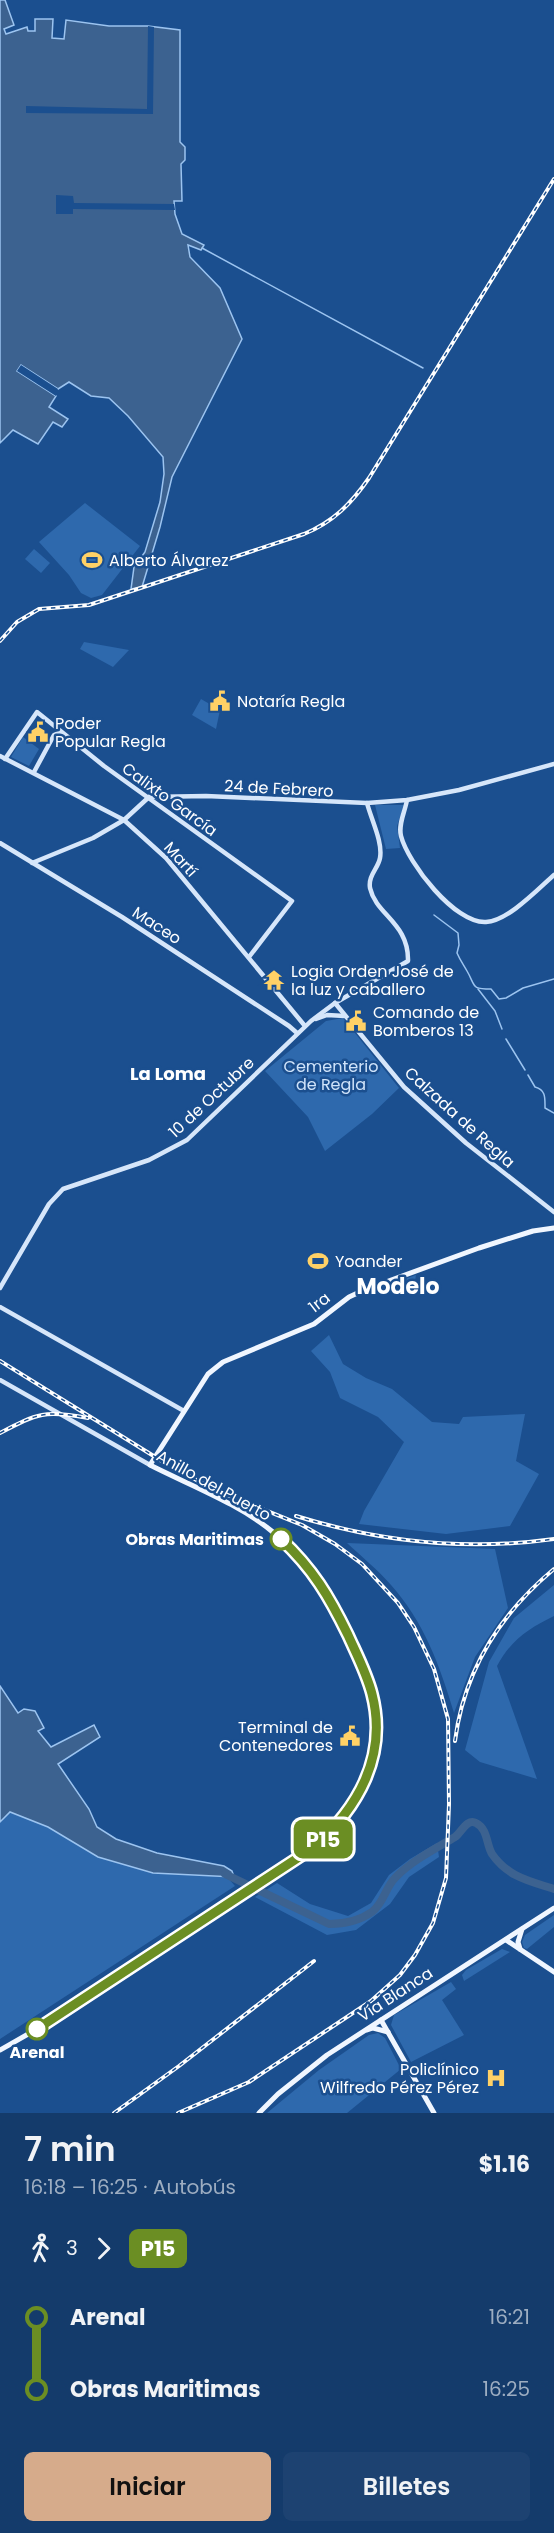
<!DOCTYPE html>
<html lang="es">
<head>
<meta charset="utf-8">
<style>
	body { margin:0; font-family:Poppins,sans-serif; background:#1d4271; color:#f1f3f6; height:100vh; display:flex; flex-direction:column; font-size:22px; white-space:nowrap }
	* { box-sizing:border-box; margin:0 }
	p { font-size:20px; color:#9dadc1 }
	.icon { flex:none; width:33px; height:33px; fill:none; stroke:currentColor; stroke-width:2; stroke-linecap:round; stroke-linejoin:round }
	.map { position:relative; height:2113px; overflow:hidden }
	.sheet { display:flex; flex-direction:column; background:#143b6b; flex:1 }
	.sheet>* { flex:none }
	.badge { padding:0 12px; border-radius:9px; font-size:21px; line-height:39px }
	.map>.badge { position:absolute; translate:-50% -50%; box-shadow:0 0 0 3px #fff }
	.legs { display:flex; align-items:center; gap:9px; height:66px; padding:0 24px; font-size:20px }
	.legs p { margin-inline-start:auto }
	.overview { display:flex; align-items:center; justify-content:space-between; height:102px; padding:0 24px }
	h1 { font-size:33px; font-weight:600; line-height:45px }
	.button { display:flex; gap:12px; margin-top:auto; padding:12px 24px }
	.button a { flex:1; height:69px; border-radius:9px; background:#d6ab8b; color:#111; font-size:24px; font-weight:600; line-height:69px; text-align:center }
	.button a+a { background:#1d4271; color:#f1f3f6 }
	ul { padding:0 24px; list-style:none }
	li { display:flex; align-items:center; gap:21px; height:72px; font-size:22px }
	li i { display:grid; place-items:center; width:9px; height:100%; margin:0 8px; background:currentColor }
	li i::after { content:''; width:15px; height:15px; margin:-8px; border:4px solid; border-radius:50%; background:#143b6b }
	li p { margin-inline-start:auto }
	li:first-child i { background:linear-gradient(#0000 50%,currentColor 0) }
	li:last-child i { background:linear-gradient(currentColor 50%,#0000 0) }
	.map>svg:first-child { display:block }
	.green { fill:#2e69ad }
	.water { fill:#3c6290; stroke:#9cc4f0; stroke-width:1.5 }
	.pier { fill:#1b4f8f }
	.lines { fill:none; stroke-linecap:round; stroke-linejoin:round }
	.stream { stroke:#9cc4f0; stroke-width:1.5 }
	.river { stroke:#3c6290; stroke-width:8 }
	.secondary { stroke:#d6e6fa; stroke-width:4.5 }
	.primary { stroke:#f0f6ff; stroke-width:5 }
	.rail-casing { stroke:#fff; stroke-width:4 }
	.rail { stroke:#1b4f8f; stroke-width:1.5; stroke-dasharray:4.5; stroke-linecap:butt }
	.line-1-casing { stroke:#fff; stroke-width:14 }
	.line-1 { stroke:#6b8e23; stroke-width:9 }
	.stop-1-dot { fill:#fff; stroke:#6b8e23; stroke-width:3 }
	.labels { text-anchor:middle; stroke-width:5; stroke-linejoin:round; paint-order:stroke }
	.poi-label { font-size:16px; fill:#fff; stroke:#1b4f8f; text-anchor:start }
	.street-label { font-size:16px; fill:#fff; stroke:#1b4f8f }
	.park-label { font-size:16px; fill:#cfe3fa; stroke:#1b4f8f }
	.stop-label { font-size:16px; font-weight:bold; fill:#fff; stroke:#1b4f8f; text-anchor:end }
	.neighbourhood-label { font-size:18px; font-weight:bold; fill:#fff; stroke:#1b4f8f }
	.district-label { font-size:22px; font-weight:bold; fill:#fff; stroke:#1b4f8f }
</style>
</head>
<body>
<div class="map">
<svg width="554" height="2113" viewBox="0 0 554 2113">
	<rect width="100%" height="100%" fill="#1b4f8f"/>
	<!-- green -->
	<g class="green">
		<polygon points="85,503 140,546 102,595 91,598 81,593 69,575 39,542"/>
		<polygon points="34,549 50,563 41,573 25,559"/>
		<polygon points="84,642 129,650 113,667 80,649"/>
		<polygon points="201,699 220,710 216,729 192,715"/>
		<polygon points="23,737 39,749 29,766 11,757"/>
		<polygon points="375,805 404,805 397,826 400,848 386,849"/>
		<polygon points="343,1018 399,1088 372,1114 325,1151 308,1117 265,1071 326,1021"/>
		<polygon points="416,1275 413,1292 383,1287"/>
		<polygon points="329,1335 343,1364 366,1378 392,1389 432,1422 459,1424 463,1417 525,1414 516,1461 539,1474 510,1526 446,1534 359,1524 364,1511 404,1442 378,1417 340,1398 330,1372 311,1351"/>
		<path d="M347,1543L495,1549L508,1608L475,1657L454,1713C440,1666 424,1622 391,1585C378,1570 362,1557 347,1543Z"/>
		<path d="M554,1585V1616C529,1628 510,1641 497,1666L537,1779L480,1762L465,1750L489,1662L514,1618Z"/>
		<polygon points="10,1812 48,1827 98,1857 153,1873 220,1875 228,1878 235,1886 0,2039 0,1822"/>
		<polygon points="437,1843 439,1857 409,1877 390,1904 356,1930 327,1935 255,1897 277,1883 310,1904 348,1916 371,1903 389,1875 410,1859"/>
		<polygon points="554,1915 554,1927 527,1949 524,1948 522,1942 525,1935"/>
		<polygon points="502,1949 510,1952 464,1981 462,1975 466,1970"/>
		<polygon points="451,1982 456,1989 442,2000 464,2035 411,2062 391,2025 394,2015"/>
		<polygon points="378,2033 385,2038 401,2069 347,2113 267,2113 319,2070 369,2035"/>
	</g>
	<!-- water -->
	<g class="water">
		<polygon points="0,0 5,0 14,25 4,29 6,34 27,27 28,31 35,31 35,19 53,19 52,38 64,39 66,20 109,26 148,26 180,30 180,142 185,147 185,160 181,164 182,201 174,201 175,214 182,234 204,245 201,250 188,245 190,257 220,288 242,339 172,477 160,527 142,587 131,589 134,567 145,552 160,502 164,474 163,457 128,416 109,398 91,396 69,382 58,389 21,365 17,371 56,396 49,407 68,419 62,427 53,422 38,444 13,430 0,443"/>
		<polygon points="0,1686 18,1713 24,1709 35,1711 44,1728 38,1731 51,1747 94,1725 100,1737 58,1764 89,1809 97,1827 116,1839 157,1853 224,1866 232,1871 234,1877 153,1873 98,1857 48,1827 10,1812 0,1822"/>
	</g>
	<!-- pier -->
	<g class="pier">
		<polygon points="148,26 154,27 153,114 26,113 26,106 147,109"/>
		<polygon points="56,195 73,196 74,203 174,204 175,210 73,209 73,214 56,214"/>
		<polygon points="21,365 58,389 57,391 21,370 57,393 56,396 17,371"/>
	</g>
	<g class="lines">
		<!-- stream -->
		<g class="stream">
			<polyline points="202,248 423,368"/>
			<path d="M434,915L458,933L459,945L457,953C460,960 463,964 467,971C476,986 470,989 491,989L499,999L506,998L523,988L554,979"/>
			<polyline points="478,989 495,1011 502,1029"/>
			<polyline points="506,1039 525,1070"/>
			<path d="M528,1075L535,1087C546,1090 545,1098 545,1108L554,1113"/>
		</g>
		<!-- river -->
		<path class="river" d="M225,1874L329,1924C344,1924 359,1921 372,1912C384,1903 385,1888 395,1878C411,1861 435,1849 455,1837C461,1833 467,1818 476,1823C488,1829 486,1844 492,1854C508,1877 529,1881 554,1889"/>
		<!-- secondary -->
		<g class="secondary">
			<polyline points="0,756 124,820 166,858 305,1026"/>
			<polyline points="5,759 37,712 104,766 292,901 249,957"/>
			<polyline points="34,772 54,735 61,732"/>
			<polyline points="149,797 206,796 367,803 407,800 459,790 554,764"/>
			<path d="M407,800C405,812 398,824 401,836C408,863 455,924 486,922C508,921 538,889 554,875"/>
			<polyline points="0,843 122,917 289,1026 297,1033"/>
			<polyline points="32,863 93,838 124,820 149,797"/>
			<polyline points="335,1003 404,1087 466,1143 554,1212"/>
			<polyline points="316,1019 327,1015 345,1016"/>
			<path d="M0,1288L49,1204L63,1189L149,1160L187,1140L311,1021L335,1003L408,961C409,923 376,915 370,888C368,875 378,869 380,858C383,842 371,819 367,803"/>
			<polyline points="0,1307 184,1411"/>
			<polyline points="0,1380 150,1465"/>
		</g>
		<!-- primary -->
		<g class="primary">
			<polyline points="506,1940 554,1972"/>
			<polyline points="520,1949 518,1942 522,1929"/>
			<polyline points="381,2020 434,2113"/>
			<polyline points="367,2030 373,2028 388,2032"/>
			<path d="M0,2050L37,2029L313,1848C358,1808 388,1756 372,1694C367,1673 357,1654 348,1635C327,1591 311,1565 274,1533C240,1504 189,1485 150,1465L208,1374L223,1362L314,1324L349,1297L364,1290L479,1248L533,1231L554,1228"/>
			<polyline points="259,2113 278,2094 327,2055 554,1908"/>
		</g>
		<!-- rail casing -->
		<g class="rail-casing">
			<g id="rail">
				<path d="M0,641L17,622L39,609L89,605L304,534C333,522 351,504 369,478L554,179"/>
				<polyline points="0,1361 165,1463 215,1490 302,1525 335,1544 362,1564 398,1603 414,1627 434,1669 448,1719 449,1804 446,1878 433,1923 415,1955 400,1975 371,2001 249,2082 178,2113"/>
				<path d="M0,1433C38,1413 45,1410 88,1418"/>
				<path d="M296,1516C380,1542 468,1551 554,1539"/>
				<path d="M455,1741C464,1671 500,1614 554,1569"/>
				<polyline points="114,2113 179,2066 314,1961"/>
			</g>
		</g>
		<!-- rail -->
		<use href="#rail" class="rail"/>
	</g>
	<g class="lines">
		<!-- line-1 casing -->
		<g class="line-1-casing">
			<path id="line-1" d="M37,2029L313,1848C358,1808 388,1756 372,1694C367,1674 357,1655 348,1635C329,1596 313,1569 281,1539"/>
		</g>
		<!-- line-1 -->
		<use href="#line-1" class="line-1"/>
	</g>
	<!-- icons -->
	<defs>
		<g id="stadium-bare" transform="scale(1.62)"><path d="M0-5a6.5 5 0 1 0 0 10a6.5 5 0 1 0 0-10ZM-3.5-1.8h7v3.6h-7Z" fill="#ffd166" stroke="#1b4f8f" stroke-width="2.5" paint-order="stroke"/></g>
		<g id="civic-bare" transform="scale(1.62)"><path d="M-.6-6.5H3V-4.5H.6V-3L4-1V1h2V6H-6V1h2V-1L-.6-3ZM-1.2 2.5V6h2.4V2.5Z" fill="#ffd166" stroke="#1b4f8f" stroke-width="2.5" paint-order="stroke"/></g>
		<g id="temple-bare" transform="scale(1.62)"><path d="M0-6L5-2H3V0L6.5 2.5H4V6H1.5V3h-3V6H-4V2.5H-6.5L-3 0V-2H-5Z" fill="#ffd166" stroke="#1b4f8f" stroke-width="2.5" paint-order="stroke"/></g>
		<g id="hospital-bare" transform="scale(1.62)"><path d="M-5-5h3v3.5h4V-5h3V5h-3V1.5h-4V5h-3Z" fill="#ffd166" stroke="#1b4f8f" stroke-width="2.5" paint-order="stroke"/></g>
	</defs>
	<g fill-rule="evenodd">
		<use href="#stadium-bare" x="92" y="560"/>
		<use href="#civic-bare" x="220" y="701"/>
		<use href="#civic-bare" x="38" y="732"/>
		<use href="#temple-bare" x="274" y="980"/>
		<use href="#civic-bare" x="356" y="1021"/>
		<use href="#stadium-bare" x="318" y="1261"/>
		<use href="#civic-bare" x="350" y="1736"/>
		<use href="#hospital-bare" x="496" y="2078"/>
	</g>
	<!-- markers -->
	<g class="stop-1-dot">
		<circle cx="281" cy="1539" r="10"/>
		<circle cx="37" cy="2029" r="10"/>
	</g>
	<g class="labels">
		<!-- poi labels -->
		<g class="poi-label">
			<text x="109" y="566">Alberto Álvarez</text>
			<text x="237" y="707">Notaría Regla</text>
			<text x="55" y="729">Poder<tspan x="55" dy="18">Popular Regla</tspan></text>
			<text x="291" y="977">Logia Orden José de<tspan x="291" dy="18">la luz y caballero</tspan></text>
			<text x="373" y="1018">Comando de<tspan x="373" dy="18">Bomberos 13</tspan></text>
			<text x="335" y="1267">Yoander</text>
			<text x="333" y="1733" text-anchor="end">Terminal de<tspan x="333" dy="18">Contenedores</tspan></text>
			<text x="479" y="2075" text-anchor="end">Policlínico<tspan x="479" dy="18">Wilfredo Pérez Pérez</tspan></text>
		</g>
		<!-- street labels -->
		<g class="street-label">
			<text transform="translate(279 788) rotate(3)" y="6">24 de Febrero</text>
			<text transform="translate(170 799) rotate(36)" y="6">Calixto García</text>
			<text transform="translate(181 859) rotate(48)" y="6">Martí</text>
			<text transform="translate(157 925) rotate(33)" y="6">Maceo</text>
			<text transform="translate(211 1097) rotate(-43)" y="6">10 de Octubre</text>
			<text transform="translate(460 1117) rotate(42)" y="6">Calzada de Regla</text>
			<text transform="translate(319 1302) rotate(-38)" y="6">1ra</text>
			<text transform="translate(214 1485) rotate(29)" y="6">Anillo del Puerto</text>
			<text transform="translate(395 1994) rotate(-33)" y="6">Vía Blanca</text>
		</g>
		<!-- park labels -->
		<g class="park-label">
			<text x="331" y="1072">Cementerio<tspan x="331" dy="18">de Regla</tspan></text>
		</g>
		<!-- stop labels -->
		<g class="stop-label">
			<text x="264" y="1545">Obras Maritimas</text>
			<text x="37" y="2058" text-anchor="middle">Arenal</text>
		</g>
		<!-- neighbourhood labels -->
		<g class="neighbourhood-label">
			<text x="168" y="1080">La Loma</text>
		</g>
		<!-- district labels -->
		<g class="district-label">
			<text x="398" y="1294">Modelo</text>
		</g>
	</g>
</svg>
<b class="badge" style="left:323px;top:1839px;background:#6b8e23;color:#fff">P15</b>
</div>
<section class="sheet">
<div class="overview"><div><h1>7 min</h1><p>16:18 – 16:25 · Autobús</p></div><b>$1.16</b></div>
<div class="legs"><svg class="icon" aria-label="walk" viewBox="0 0 24 24"><circle cx="13" cy="4" r="2"/><path d="M13 8l-2 6 4 7M11 14l-3 7M7 12l3-4h3l4 4"/></svg>3<svg class="icon" aria-label="forward" viewBox="0 0 24 24"><path d="M9 5l7 7-7 7"/></svg><b class="badge" style="background:#6b8e23;color:#fff">P15</b></div>
<ul>
<li><i style="color:#6b8e23"></i><b>Arenal</b><p>16:21</p></li>
<li><i style="color:#6b8e23"></i><b>Obras Maritimas</b><p>16:25</p></li>
</ul>
<div class="button"><a>Iniciar</a><a>Billetes</a></div>
</section>
</body>
</html>
